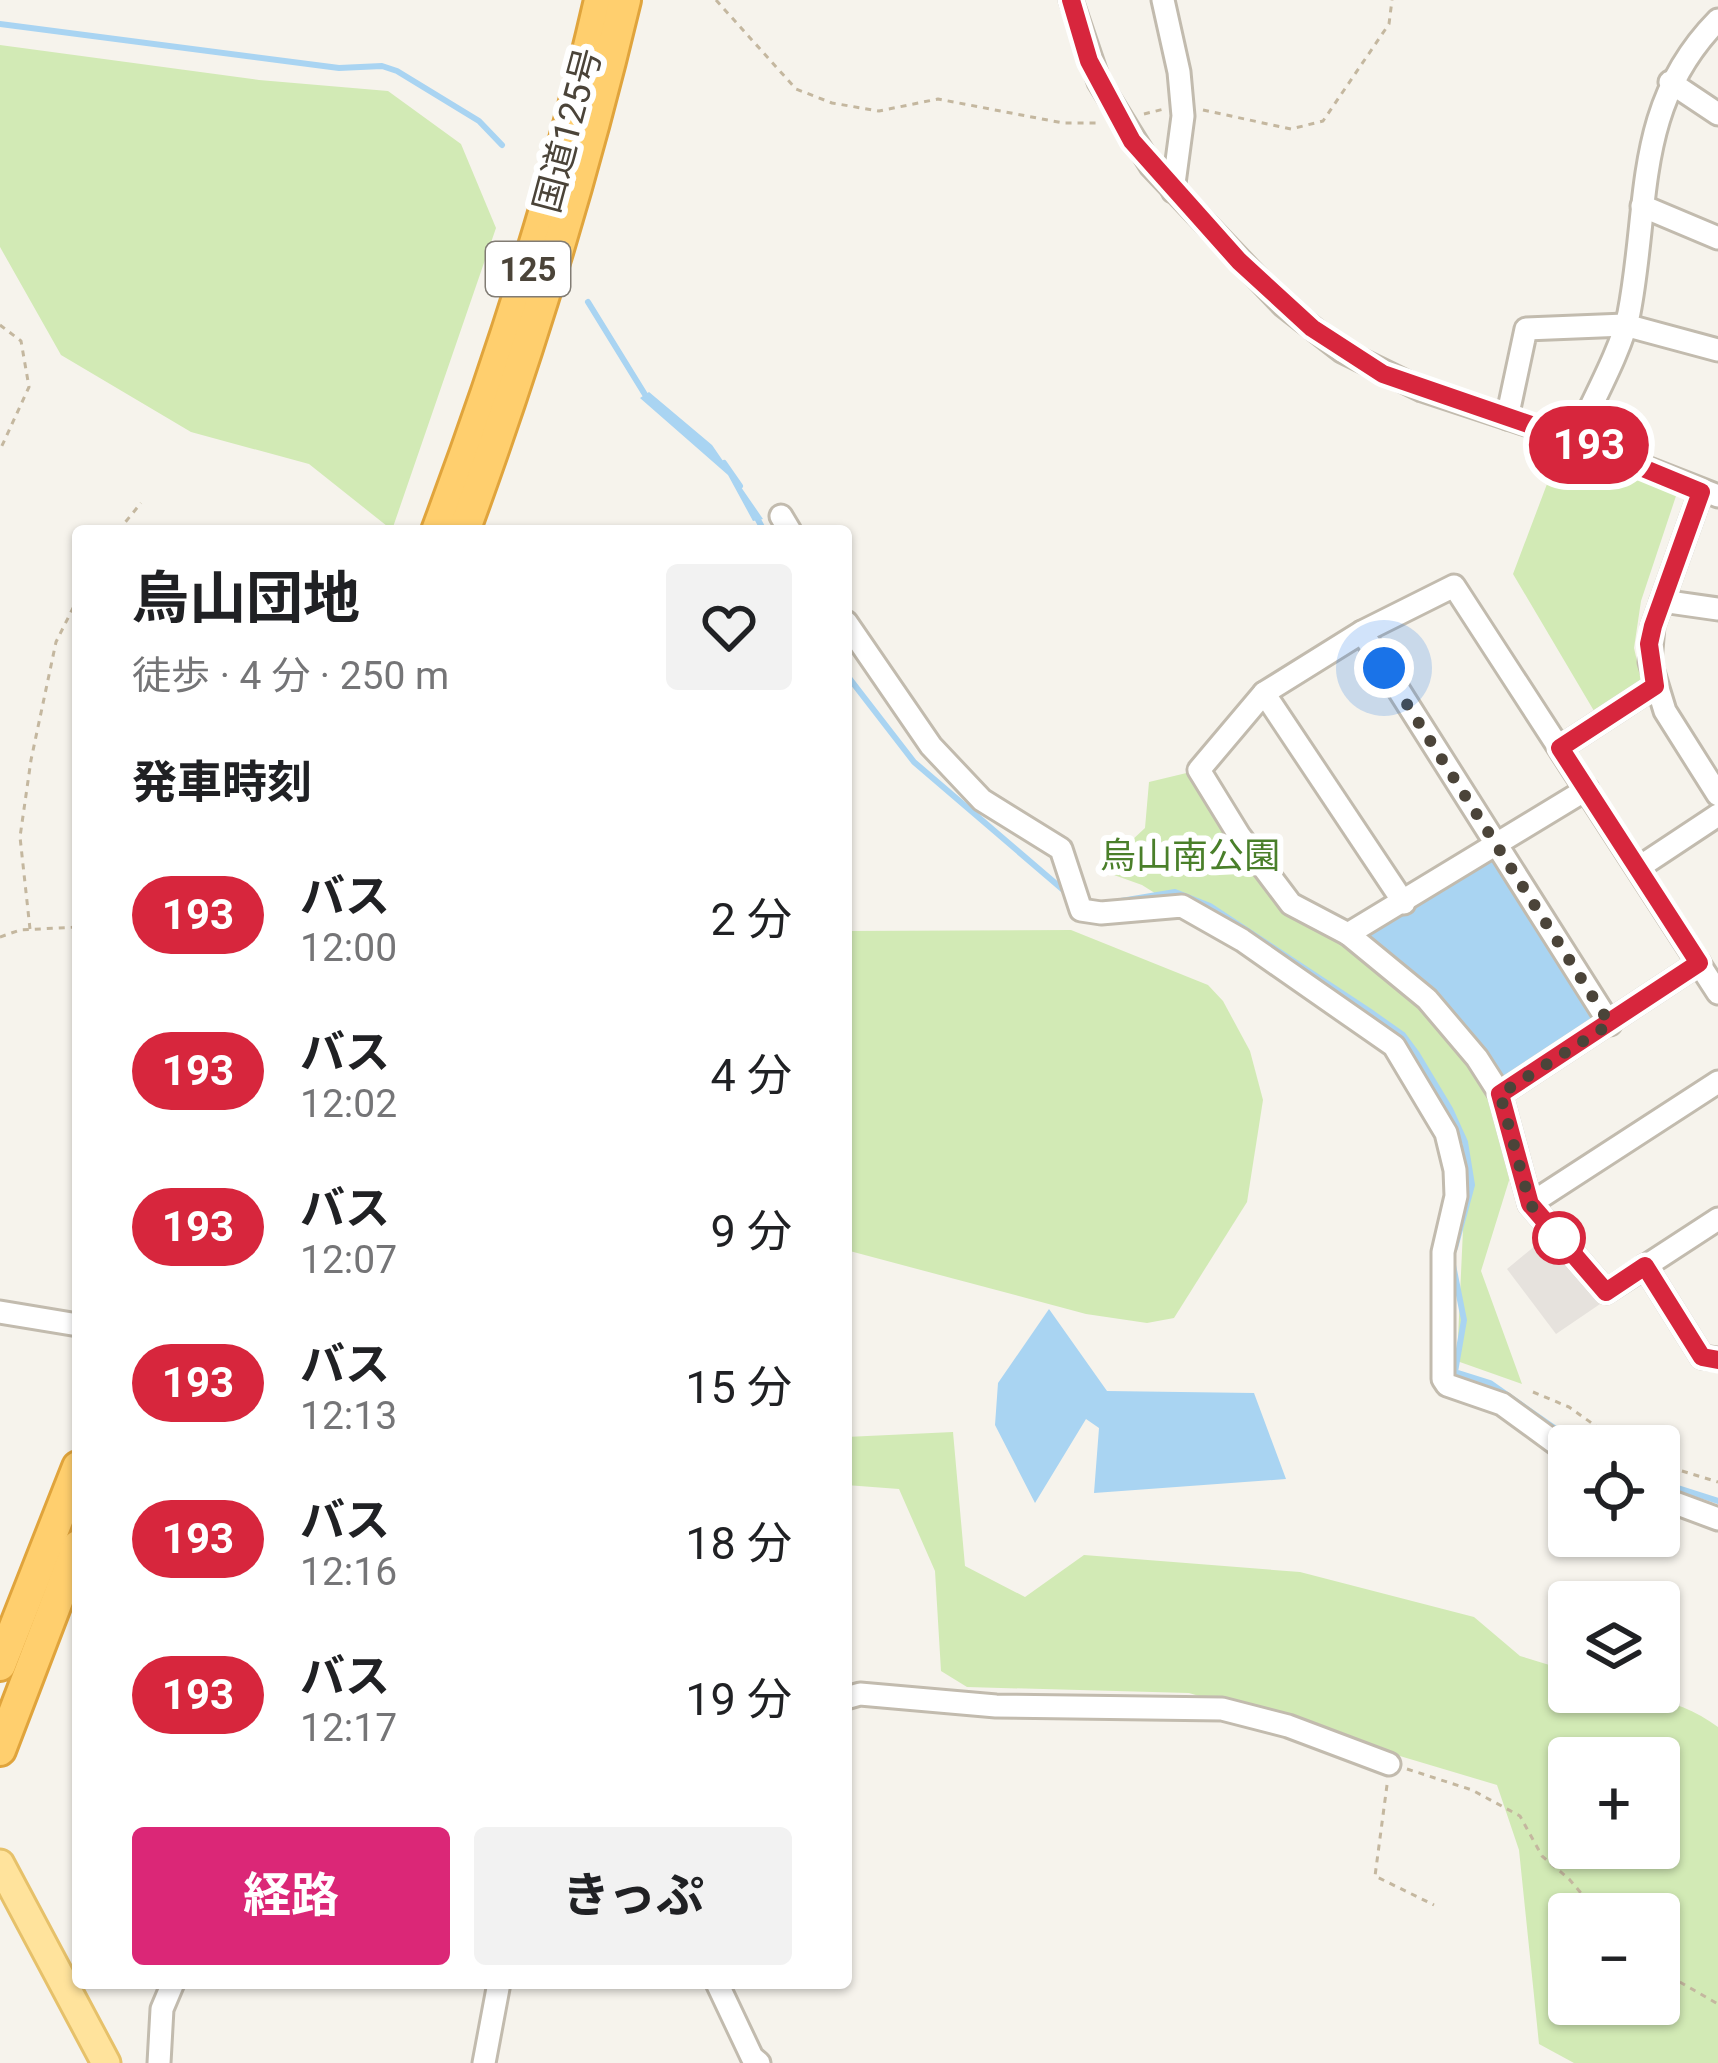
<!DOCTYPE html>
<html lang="ja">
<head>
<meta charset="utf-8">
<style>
	body { margin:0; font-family:Roboto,"Noto Sans JP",sans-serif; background:#f2f2f2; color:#202124; height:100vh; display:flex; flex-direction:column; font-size:45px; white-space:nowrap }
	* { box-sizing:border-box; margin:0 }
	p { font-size:39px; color:#757577 }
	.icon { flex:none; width:66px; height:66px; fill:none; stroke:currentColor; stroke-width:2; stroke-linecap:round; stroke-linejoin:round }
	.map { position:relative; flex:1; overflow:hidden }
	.sheet { position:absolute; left:72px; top:525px; width:780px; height:1464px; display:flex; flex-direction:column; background:#fff; border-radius:12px; box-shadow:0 3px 9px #0004 }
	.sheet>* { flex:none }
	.badge { padding:0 24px; border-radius:39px; font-size:42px; line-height:78px }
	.tools { position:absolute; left:1548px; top:1425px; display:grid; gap:24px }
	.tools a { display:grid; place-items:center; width:132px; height:132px; border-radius:12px; background:#fff; box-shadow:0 3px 9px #0004; font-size:60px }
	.you { position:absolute; width:60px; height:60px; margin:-30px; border:9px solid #fff; border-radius:50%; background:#1a73e8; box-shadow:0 0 0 18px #1a73e833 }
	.map>.badge { position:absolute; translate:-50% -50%; box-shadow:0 0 0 6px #fff }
	h2 { padding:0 60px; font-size:45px; line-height:108px }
	.round { display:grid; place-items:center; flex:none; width:126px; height:126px; border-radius:12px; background:#f2f2f2 }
	.head { display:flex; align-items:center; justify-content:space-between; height:204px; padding:0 60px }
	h1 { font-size:57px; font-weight:700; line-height:90px }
	.cta { display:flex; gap:24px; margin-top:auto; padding:24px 60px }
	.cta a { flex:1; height:138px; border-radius:12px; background:#db2777; color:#fff; font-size:48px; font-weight:700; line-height:138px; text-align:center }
	.cta a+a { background:#f2f2f2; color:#202124 }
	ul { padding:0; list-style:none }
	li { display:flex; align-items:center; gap:36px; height:156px; padding:0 60px }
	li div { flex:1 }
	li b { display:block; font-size:45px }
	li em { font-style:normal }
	li .badge { min-width:132px; font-weight:700; text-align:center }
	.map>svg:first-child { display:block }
	.industrial { fill:#e6e2dd }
	.green { fill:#d2eab5; fill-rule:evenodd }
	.water { fill:#a9d4f2 }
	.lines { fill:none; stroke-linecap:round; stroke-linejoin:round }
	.stream { stroke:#a9d4f2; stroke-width:6 }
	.minor-casing { stroke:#c2bbae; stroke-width:27 }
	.major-casing { stroke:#e6c16a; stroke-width:33 }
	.highway-casing { stroke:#e0a43c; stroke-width:36 }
	.path { stroke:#c4b79f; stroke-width:3; stroke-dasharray:6 6; stroke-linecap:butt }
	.minor { stroke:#fff; stroke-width:21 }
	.major { stroke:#ffe39c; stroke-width:27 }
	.highway { stroke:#ffcf6e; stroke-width:30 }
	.line-casing { stroke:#fff; stroke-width:27 }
	.line { stroke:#d7263d; stroke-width:18 }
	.walk { stroke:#4b4439; stroke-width:12; stroke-dasharray:0 21.6 }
	.stop-dot { fill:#fff; stroke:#d7263d; stroke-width:6 }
	.labels { text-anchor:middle; stroke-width:12; stroke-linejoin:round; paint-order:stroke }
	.shield { fill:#fff; stroke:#817c74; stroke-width:3 }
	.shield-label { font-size:33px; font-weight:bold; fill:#4b4439 }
	.street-label { font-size:36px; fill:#4b4439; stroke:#fff }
	.park-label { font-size:36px; fill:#4a7f2a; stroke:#fff }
</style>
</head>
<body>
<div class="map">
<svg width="1718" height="2063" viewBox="0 0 1718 2063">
	<rect width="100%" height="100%" fill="#f6f3ec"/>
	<!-- industrial -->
	<polygon class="industrial" points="1547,1236 1603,1302 1556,1334 1507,1269"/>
	<!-- green -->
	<g class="green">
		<polygon points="0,45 259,80 388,91 461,144 496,228 392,530 309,464 191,432 61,355 0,247"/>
		<polygon points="1561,447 1677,493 1641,601 1634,648 1643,687 1597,716 1513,574"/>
		<polygon points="1199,770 1291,904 1348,934 1477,1058 1516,1158 1481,1271 1522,1384 1457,1361 1467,1142 1371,1029 1142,885 1100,870 1145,828 1149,782"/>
		<polygon points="1071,930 1208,985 1223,1001 1250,1051 1263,1100 1247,1202 1174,1318 1147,1323 1086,1314 846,1250 846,931"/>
		<path d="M953,1432L965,1566L1025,1597L1084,1555L1300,1572L1474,1617L1520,1656L1569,1671V1692C1622,1692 1674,1694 1718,1727V2063H1574L1539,2044L1519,1850L1497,1785L1189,1693L967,1687L941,1671L935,1571L899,1489L846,1485V1437ZM1569,1758H1659V1848H1569ZM1569,1914H1659V2004H1569Z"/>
	</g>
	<!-- water -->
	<g class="water">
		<polygon points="649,392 712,445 763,519 753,521 728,475 640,398"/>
		<polygon points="1497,849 1608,1027 1495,1097 1477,1058 1351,941"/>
		<polygon points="1049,1309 1107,1391 1254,1393 1286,1479 1094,1493 1099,1428 1086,1419 1035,1503 995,1425 998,1383"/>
	</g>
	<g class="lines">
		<!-- stream -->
		<g class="stream">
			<polyline points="0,24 339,68 382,66 397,71 479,121 502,145"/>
			<polyline points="588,302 649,401"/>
			<polyline points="724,463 740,486"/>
			<polyline points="755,514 764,531"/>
			<polyline points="846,674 914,762 1068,894"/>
			<polyline points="1121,901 1175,892 1210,906 1369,1011 1403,1035 1417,1054 1450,1109 1465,1142 1472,1185 1455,1248"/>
			<polyline points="1452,1260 1464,1320 1455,1372 1490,1383 1580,1446"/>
			<polyline points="1659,1482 1718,1501"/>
		</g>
		<!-- minor casing -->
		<g class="minor-casing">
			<g id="minor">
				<polyline points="1071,0 1099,82 1151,166 1283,305 1342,351 1422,390 1575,440 1718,496"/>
				<polyline points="1163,0 1179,72 1183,116 1173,191"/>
				<polyline points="1670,82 1718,114"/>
				<polyline points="1642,206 1718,238"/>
				<polyline points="1507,418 1526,329 1625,325 1718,350"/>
				<path d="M1575,440C1591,404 1622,349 1629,313C1650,204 1633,106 1718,20"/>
				<polyline points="1701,492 1653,626 1650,662 1665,711 1718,795"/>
				<polyline points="781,516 790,531"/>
				<polyline points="1662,601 1718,609"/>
				<polyline points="846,622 931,746 982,800 1061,849 1081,910 1101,913 1182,906 1242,940 1394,1046 1446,1133 1455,1170 1456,1196 1443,1252 1443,1379 1447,1385 1502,1404 1569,1453"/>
				<polyline points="1362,632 1610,1024"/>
				<polyline points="1264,693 1404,903"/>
				<polyline points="1560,748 1655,686"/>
				<polyline points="1638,868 1718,815"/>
				<polyline points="1348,934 1587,789"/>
				<polyline points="1718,993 1454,586 1362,632 1264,693 1199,770 1239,835 1291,904 1348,934 1427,999 1477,1058 1500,1094 1530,1204 1606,1292 1718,1219"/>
				<polyline points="1500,1094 1699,963"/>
				<polyline points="1530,1204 1718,1082"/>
				<polyline points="1645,1266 1702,1357 1718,1359"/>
				<polyline points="0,1312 78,1325"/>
				<polyline points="1659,1497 1718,1519"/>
				<polyline points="846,1698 860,1694 996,1706 1222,1709 1288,1726 1389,1764"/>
				<polyline points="717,1983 752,2057 759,2063"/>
				<polyline points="159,2063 162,2009 173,1983"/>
				<polyline points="484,2063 499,1983"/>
			</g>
		</g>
		<!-- major casing -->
		<g class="major-casing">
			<polyline id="major" points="0,1864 106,2063"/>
		</g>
		<!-- highway casing -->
		<g class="highway-casing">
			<g id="highway">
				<path d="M437,531C502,357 559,181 600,0"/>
				<path d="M464,531C528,356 582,181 625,0"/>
				<polyline points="0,1665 78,1467"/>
				<polyline points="0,1750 78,1546"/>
			</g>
		</g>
		<!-- path -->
		<g class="path">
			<polyline points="716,0 796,89 832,103 879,111 938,99 1063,123 1099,123"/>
			<polyline points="1203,110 1291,129 1323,121 1389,24 1392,0"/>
			<polyline points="1144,114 1164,109"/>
			<polyline points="0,325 21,341 29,387 0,450"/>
			<polyline points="118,531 141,503"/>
			<polyline points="30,929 20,837 31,760 56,642 78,598"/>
			<polyline points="0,937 20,930 78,927"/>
			<polyline points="1533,1392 1569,1407 1624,1446"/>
			<polyline points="1659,1464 1718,1482"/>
			<polyline points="1407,1769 1472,1790 1520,1816 1542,1856 1569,1879 1599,1914"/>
			<polyline points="1387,1785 1375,1876 1434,1905"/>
			<polyline points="1659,1970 1718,2004"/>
		</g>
		<!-- minor -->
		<use href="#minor" class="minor"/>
		<!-- major -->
		<use href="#major" class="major"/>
		<!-- highway -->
		<use href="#highway" class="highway"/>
	</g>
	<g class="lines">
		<!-- line casing -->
		<g class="line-casing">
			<polyline id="line" points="1071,0 1089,61 1132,141 1239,261 1312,328 1383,374 1575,440 1701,492 1653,626 1649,644 1655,686 1560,748 1699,963 1500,1094 1530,1204 1606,1292 1645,1266 1702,1357 1718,1360"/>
		</g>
		<!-- line -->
		<use href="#line" class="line"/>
		<!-- walk -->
		<polyline class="walk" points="1384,668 1610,1024 1500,1094 1530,1204 1559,1238"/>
	</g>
	<!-- markers -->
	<circle class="stop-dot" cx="1559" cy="1238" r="24"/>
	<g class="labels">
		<!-- shield labels -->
		<rect class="shield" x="486" y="242" width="84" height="54" rx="9"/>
		<g class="shield-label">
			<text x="528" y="281">125</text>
		</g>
		<!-- street labels -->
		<g class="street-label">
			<text transform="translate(567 130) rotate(-75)" y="13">国道125号</text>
		</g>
		<!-- park labels -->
		<g class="park-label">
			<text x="1190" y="868">烏山南公園</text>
		</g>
	</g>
</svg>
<div class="tools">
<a><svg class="icon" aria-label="locate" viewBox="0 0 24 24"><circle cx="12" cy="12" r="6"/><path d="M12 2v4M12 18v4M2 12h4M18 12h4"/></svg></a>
<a><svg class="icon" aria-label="layers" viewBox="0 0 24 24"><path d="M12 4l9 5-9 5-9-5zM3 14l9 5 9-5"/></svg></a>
<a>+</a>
<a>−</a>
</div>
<div class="you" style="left:1384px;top:668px"></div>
<b class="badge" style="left:1589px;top:445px;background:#d7263d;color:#fff">193</b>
<section class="sheet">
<div class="head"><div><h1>烏山団地</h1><p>徒歩 · 4 分 · 250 m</p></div><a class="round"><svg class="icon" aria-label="heart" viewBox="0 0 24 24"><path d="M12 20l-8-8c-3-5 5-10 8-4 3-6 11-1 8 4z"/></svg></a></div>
<h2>発車時刻</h2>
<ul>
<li><span class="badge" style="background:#d7263d;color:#fff">193</span><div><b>バス</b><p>12:00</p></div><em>2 分</em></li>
<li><span class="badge" style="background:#d7263d;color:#fff">193</span><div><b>バス</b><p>12:02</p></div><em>4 分</em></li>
<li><span class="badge" style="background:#d7263d;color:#fff">193</span><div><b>バス</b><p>12:07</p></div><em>9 分</em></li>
<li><span class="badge" style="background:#d7263d;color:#fff">193</span><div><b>バス</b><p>12:13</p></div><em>15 分</em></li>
<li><span class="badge" style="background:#d7263d;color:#fff">193</span><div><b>バス</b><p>12:16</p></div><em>18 分</em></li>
<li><span class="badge" style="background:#d7263d;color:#fff">193</span><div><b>バス</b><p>12:17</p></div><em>19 分</em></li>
</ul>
<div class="cta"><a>経路</a><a>きっぷ</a></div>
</section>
</div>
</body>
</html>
